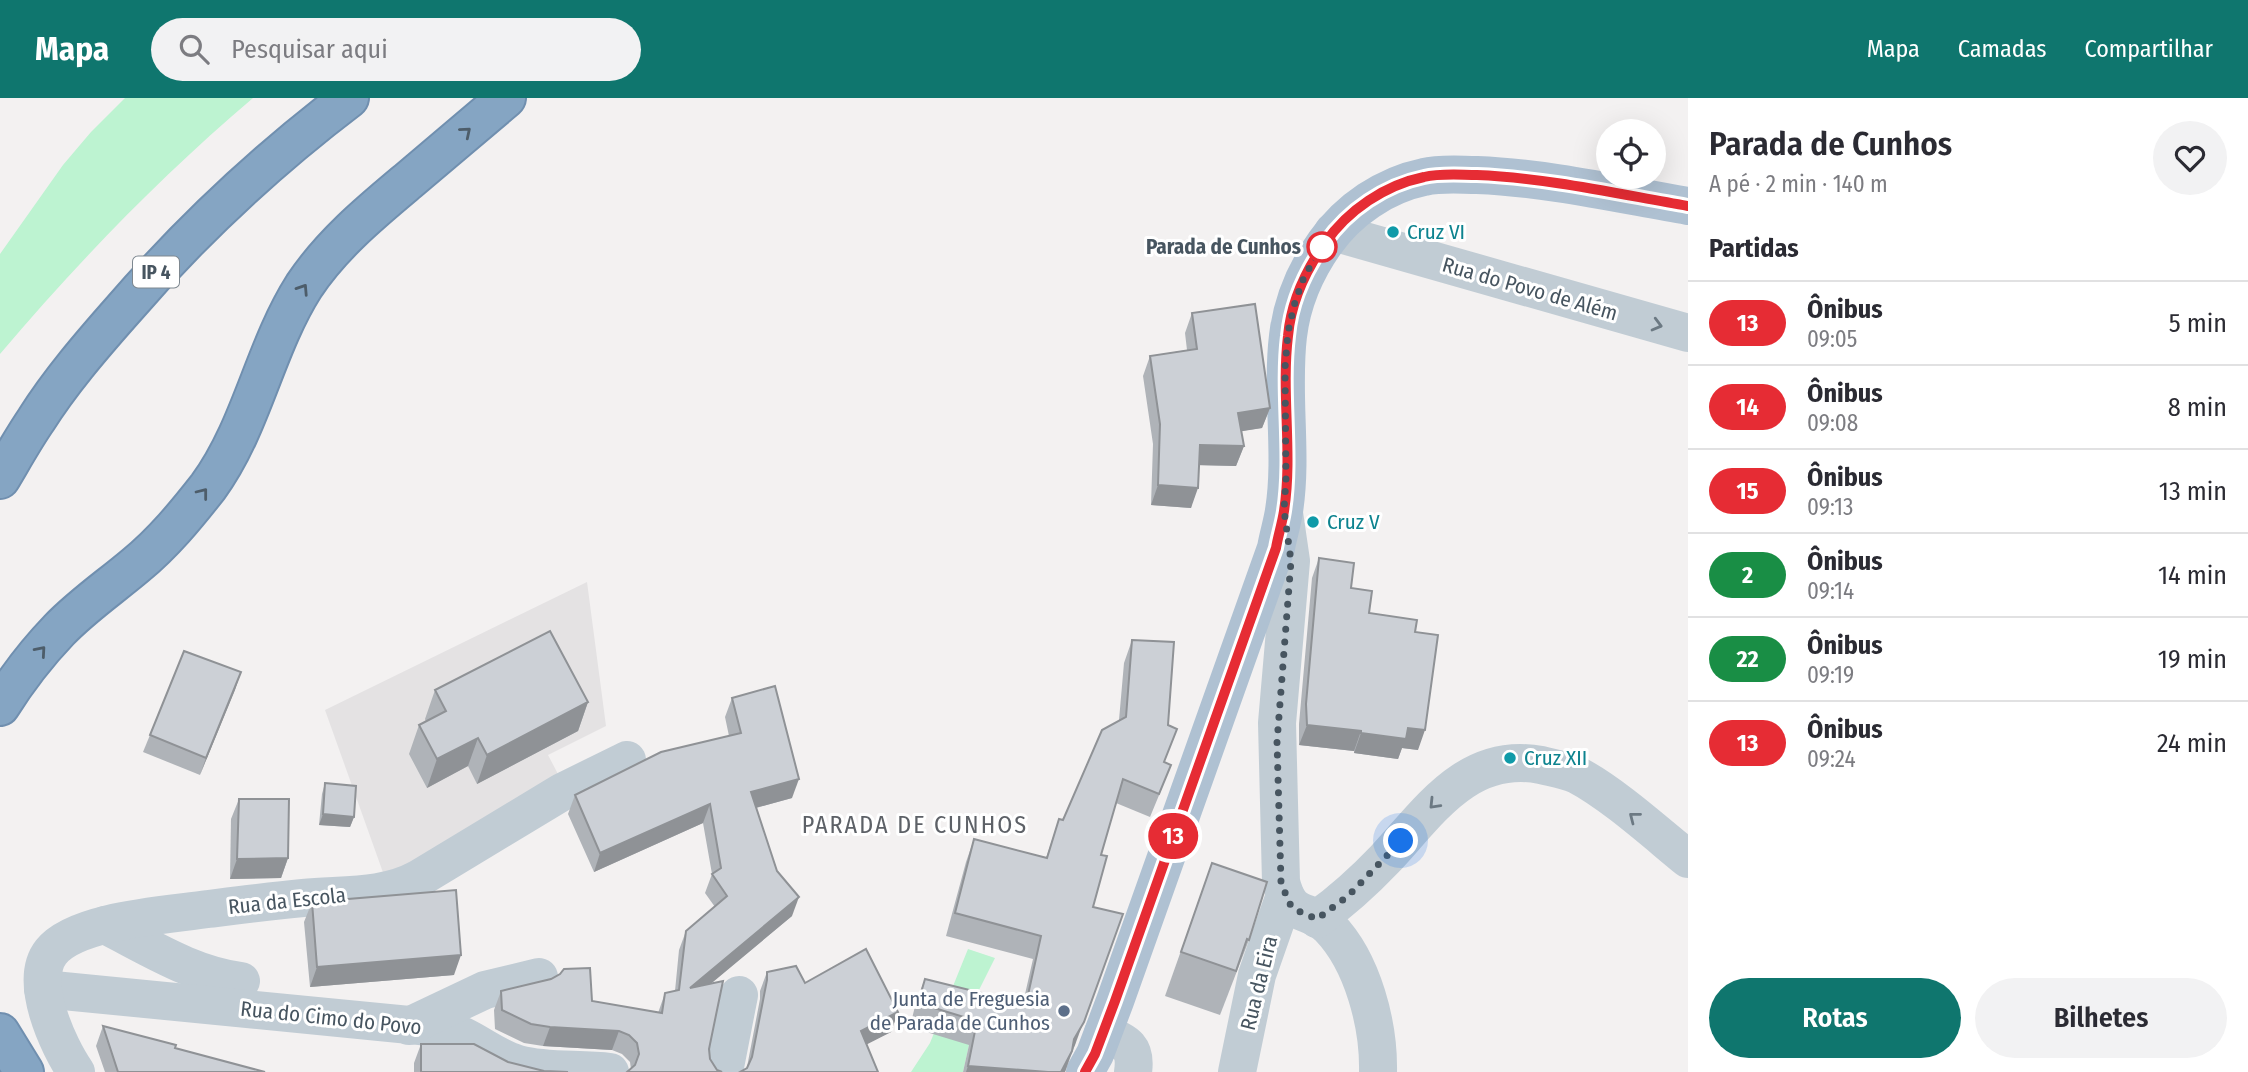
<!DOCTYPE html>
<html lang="pt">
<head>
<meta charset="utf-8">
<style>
	body { margin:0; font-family:"Fira Sans Condensed",sans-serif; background:#f2f2f3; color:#2b2b33; height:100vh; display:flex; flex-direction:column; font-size:26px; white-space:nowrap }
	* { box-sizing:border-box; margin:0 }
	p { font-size:23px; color:#7c7c81 }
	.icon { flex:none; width:38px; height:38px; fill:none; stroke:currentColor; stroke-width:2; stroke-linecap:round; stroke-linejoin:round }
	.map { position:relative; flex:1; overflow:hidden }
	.panel { display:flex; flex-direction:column; background:#fff; width:560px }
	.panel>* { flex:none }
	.badge { padding:0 14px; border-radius:23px; font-size:24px; line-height:46px }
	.tools { position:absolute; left:1596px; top:21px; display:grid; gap:14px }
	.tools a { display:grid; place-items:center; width:70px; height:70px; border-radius:50%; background:#fff; box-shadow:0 7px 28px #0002; font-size:35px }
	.you { position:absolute; width:35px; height:35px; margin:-18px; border:5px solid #fff; border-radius:50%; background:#1a73e8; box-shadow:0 0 0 10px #1a73e833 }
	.map>.badge { position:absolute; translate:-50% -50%; box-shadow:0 0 0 4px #fff }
	h2 { padding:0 21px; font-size:26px; line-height:63px }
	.round { display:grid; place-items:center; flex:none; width:74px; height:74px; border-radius:37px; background:#f2f2f3 }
	.head { display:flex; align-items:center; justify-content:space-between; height:119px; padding:0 21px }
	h1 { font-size:33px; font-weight:600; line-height:52px }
	.action { display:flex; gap:14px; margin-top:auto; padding:14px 21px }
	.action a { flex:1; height:80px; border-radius:42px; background:#0f766e; color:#fff; font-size:28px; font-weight:600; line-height:80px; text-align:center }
	.action a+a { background:#f2f2f3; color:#2b2b33 }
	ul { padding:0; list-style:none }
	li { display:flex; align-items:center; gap:21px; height:84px; padding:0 21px; border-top:2px solid #e1e1e2 }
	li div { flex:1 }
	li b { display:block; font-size:26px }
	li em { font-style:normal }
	li .badge { min-width:77px; font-weight:700; text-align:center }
	header { display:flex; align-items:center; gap:42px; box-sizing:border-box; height:98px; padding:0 35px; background:#0f766e; color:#fff }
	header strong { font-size:33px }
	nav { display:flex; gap:38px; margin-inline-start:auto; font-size:24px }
	.search { width:490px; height:63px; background:#f2f2f3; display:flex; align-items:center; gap:18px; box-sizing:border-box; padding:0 24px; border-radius:38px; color:#7c7c81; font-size:26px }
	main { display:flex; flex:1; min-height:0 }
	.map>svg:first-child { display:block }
	.education { fill:#e4e2e3 }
	.green { fill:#bdf3d1 }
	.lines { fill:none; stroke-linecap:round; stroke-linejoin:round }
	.highway-casing { stroke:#708faf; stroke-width:42 }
	.minor { stroke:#c1ccd4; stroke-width:38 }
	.major { stroke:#afc1d2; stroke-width:38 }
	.highway { stroke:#85a5c3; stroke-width:38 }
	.wall { fill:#afb3b8 }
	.shaded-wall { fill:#8f9296 }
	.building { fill:#ccd0d6; stroke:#8f9296; stroke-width:2 }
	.oneway { stroke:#4d5d6a }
	.oneway2 { stroke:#6c7983 }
	.line-casing { stroke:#fff; stroke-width:16 }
	.line { stroke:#e62c34; stroke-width:10 }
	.walk { stroke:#475560; stroke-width:7; stroke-dasharray:0 12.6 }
	.culture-dot { fill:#0f9aa8; stroke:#fff; stroke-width:2.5 }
	.stop-dot { fill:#fff; stroke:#e62c34; stroke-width:3.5 }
	.service-dot { fill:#5c6f8a; stroke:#fff; stroke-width:2.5 }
	.labels { text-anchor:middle; stroke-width:6; stroke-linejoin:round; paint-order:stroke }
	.shield { fill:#fff; stroke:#7e8890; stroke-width:2 }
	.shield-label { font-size:19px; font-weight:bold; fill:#475560 }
	.culture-label { font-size:21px; fill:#0d838f; stroke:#fff; text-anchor:start }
	.stop-label { font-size:21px; font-weight:bold; fill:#475560; stroke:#fff; text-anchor:end }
	.street-label { font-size:21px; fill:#475560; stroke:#fff }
	.service-label { font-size:21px; fill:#4e5e75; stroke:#fff; text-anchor:end }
	.quarter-label { font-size:24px; letter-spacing:2px; fill:#5d6167; stroke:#fff }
</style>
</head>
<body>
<header>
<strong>Mapa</strong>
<div class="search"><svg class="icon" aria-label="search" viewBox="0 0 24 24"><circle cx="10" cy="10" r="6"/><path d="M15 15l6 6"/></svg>Pesquisar aqui</div>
<nav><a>Mapa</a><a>Camadas</a><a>Compartilhar</a></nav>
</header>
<main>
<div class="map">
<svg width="1688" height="974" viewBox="0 0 1688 974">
	<rect width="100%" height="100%" fill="#f3f1f1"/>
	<!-- education -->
	<polygon class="education" points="587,484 606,628 548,657 558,676 385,780 325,612"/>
	<!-- green -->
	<g class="green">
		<path d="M125,0H253C161,78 78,164 0,256V156L63,67L91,34Z"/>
		<polygon points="968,851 995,860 967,916 969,947 963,974 911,974 930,945"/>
	</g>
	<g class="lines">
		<!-- highway casing -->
		<g class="highway-casing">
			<g id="highway">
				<path d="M0,381C12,361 23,341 36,322C60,284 91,248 121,214C189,135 266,63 349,0"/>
				<path d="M0,608C17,581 37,555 59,532C82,508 110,489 136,467C163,445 186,417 208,389C252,329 264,251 304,188C332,146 371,114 408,83C441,55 473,28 506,0"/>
				<polyline points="0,935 24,974"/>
			</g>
		</g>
		<!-- minor -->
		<g class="minor">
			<polyline points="1333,134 1688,235"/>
			<path d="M1284,415L1291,463L1277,625L1281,784C1291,823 1307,808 1329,829C1363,864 1379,927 1378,974"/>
			<path d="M1317,821C1342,803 1364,783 1385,761C1429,714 1467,653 1541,667C1553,670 1566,672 1577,677C1613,696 1656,735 1688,761"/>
			<path d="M105,827C149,849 192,877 241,883"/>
			<path d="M43,891L440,930C472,937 490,958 518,966C547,974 580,970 610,974"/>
			<polyline points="409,928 485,892 539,879"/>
			<path d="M1103,935C1124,944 1137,947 1133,974"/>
			<path d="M76,974C58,948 28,883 51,854C76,822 168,817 208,811C240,807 271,803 303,800C342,796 383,800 418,781L562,694L627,662"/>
			<polyline points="724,974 739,897"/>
			<polyline points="1237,974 1257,877 1285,797"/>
		</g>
		<!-- major -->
		<path class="major" d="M1085,974L1095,956L1115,903L1276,450C1278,438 1282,426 1284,413C1293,356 1281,296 1288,238C1292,204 1306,172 1325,145C1348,112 1385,87 1424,79C1441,75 1460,77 1477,77C1548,80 1618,96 1688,108"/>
		<!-- highway -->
		<use href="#highway" class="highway"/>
	</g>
	<!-- wall -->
	<g class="wall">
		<polygon points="1192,215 1270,310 1262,330 1241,333 1244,348 1236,368 1199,367 1191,410 1151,407 1153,346 1143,278 1150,258 1187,252 1185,235"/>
		<polygon points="1319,460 1351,490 1369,515 1415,534 1418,652 1402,650 1398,661 1354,655 1354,653 1299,647 1299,626 1312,480"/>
		<polygon points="1132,542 1165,664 1162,690 1150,719 1116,705 1101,757 1093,809 1075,947 1065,974 963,974 969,947 910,929 916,904 925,881 1023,905 1033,861 946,838 966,764 974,741 1046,760 1059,721 1063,722 1119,622 1124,565"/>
		<polygon points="241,574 200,677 143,654 150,637"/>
		<polygon points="435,592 588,604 578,633 477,686 468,668 427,690 409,656 419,627 426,624 425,621"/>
		<polygon points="732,600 792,700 756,710 792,818 711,885 710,961 717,972 631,971 630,964 622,956 612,952 543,948 524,945 495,931 494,912 501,893 592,903 658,915 665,895 675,893 679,852 686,833 715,809 705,795 712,776 703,725 594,774 568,716 575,697 729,638 725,619"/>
		<polygon points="325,685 354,719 350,729 319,727 322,696"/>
		<polygon points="239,701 288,760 281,780 230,781 231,721"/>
		<polygon points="1212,765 1249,842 1220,917 1165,898"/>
		<polygon points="312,804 454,877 310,889 304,824"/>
		<polygon points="767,874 898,914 891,934 866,946 747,969 760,901 760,893"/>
		<polygon points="103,928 175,950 265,974 105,974 96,948"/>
		<polygon points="421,946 544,973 568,974 414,974 414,965"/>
	</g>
	<!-- shaded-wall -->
	<g class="shaded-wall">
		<polygon points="1270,310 1262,330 1231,335 1238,315"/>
		<polygon points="1200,347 1244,348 1236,368 1193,367"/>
		<polygon points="1158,387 1198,390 1191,410 1151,407"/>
		<polygon points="241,574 235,592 200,677 206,660"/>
		<polygon points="588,604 578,633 477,686 487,657"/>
		<polygon points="1307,627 1361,633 1354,653 1299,647"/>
		<polygon points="1408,630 1425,632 1418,652 1402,650 1398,661 1354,655 1361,635"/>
		<polygon points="478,640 468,668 427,690 437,661"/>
		<polygon points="799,681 792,700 744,713 751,694"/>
		<polygon points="710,706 703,725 594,774 600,755"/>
		<polygon points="323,716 354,719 350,729 319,727"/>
		<polygon points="288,760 281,780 230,781 237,761"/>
		<polygon points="799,799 792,818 683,909 690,890"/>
		<polygon points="1123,816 1075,947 1066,964 1074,941"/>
		<polygon points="461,857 454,877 310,889 317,869"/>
		<polygon points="898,914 891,934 854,953 861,933"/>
		<polygon points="550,929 619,933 612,952 543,948"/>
		<polygon points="1072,953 1065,974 1061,974"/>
		<polygon points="968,968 1048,974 966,974"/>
	</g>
	<!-- building -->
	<g class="building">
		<polygon points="1255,206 1270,310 1238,315 1244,348 1200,347 1198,390 1158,387 1160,326 1150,258 1197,251 1192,215"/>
		<polygon points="1319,460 1354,465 1351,490 1372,493 1369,515 1417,522 1415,534 1438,537 1425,632 1408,630 1406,641 1361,635 1361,633 1307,627 1306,606"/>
		<polygon points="550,533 588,604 487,657 478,640 437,661 419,627 446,613 435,592"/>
		<polygon points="1132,542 1174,544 1168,627 1177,631 1164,664 1171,667 1159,696 1123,681 1101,757 1107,758 1093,809 1123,816 1084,924 1074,941 1072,953 1061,974 1048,974 968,968 977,923 918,905 925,881 1026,906 1041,838 955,815 974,741 1047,760 1059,721 1063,722 1102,632 1126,619"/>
		<polygon points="184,553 241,574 206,660 150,637"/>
		<polygon points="775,588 799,681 751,694 777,773 799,799 690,890 723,883 709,951 710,961 717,972 722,974 627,974 635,967 639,956 637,945 629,937 619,933 550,929 531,926 502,912 501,893 551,881 560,876 564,871 590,870 592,903 662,915 665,895 679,892 686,833 727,798 712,776 721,770 710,706 600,755 575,697 661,654 741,635 732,600"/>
		<polygon points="325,685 356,688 354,719 323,716"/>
		<polygon points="239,701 289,701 288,760 237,761"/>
		<polygon points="1212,765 1267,784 1249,842 1247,841 1236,873 1181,854"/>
		<polygon points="456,792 461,857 317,869 312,804"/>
		<polygon points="866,851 898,914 861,933 878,974 740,974 747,970 752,959 767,882 767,874 796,868 805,885"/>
		<polygon points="103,928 176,947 175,950 265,974 118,974"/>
		<polygon points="421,946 474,946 508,964 544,973 568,974 421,974"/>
	</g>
	<!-- one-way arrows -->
	<defs><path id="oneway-chevron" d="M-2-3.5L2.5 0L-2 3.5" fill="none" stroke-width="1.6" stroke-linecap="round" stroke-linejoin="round" transform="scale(1.75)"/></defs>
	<g class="oneway">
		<use href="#oneway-chevron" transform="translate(466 34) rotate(-40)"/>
		<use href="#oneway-chevron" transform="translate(303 191) rotate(-57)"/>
		<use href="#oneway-chevron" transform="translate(203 395) rotate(-52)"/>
		<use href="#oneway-chevron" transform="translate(41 553) rotate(-49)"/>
	</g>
	<g class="oneway2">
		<use href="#oneway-chevron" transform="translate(1657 227) rotate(15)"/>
		<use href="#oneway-chevron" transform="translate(1434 706) rotate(134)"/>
		<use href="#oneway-chevron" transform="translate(1634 719) rotate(-142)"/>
	</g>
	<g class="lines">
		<!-- line casing -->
		<g class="line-casing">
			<path id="line" d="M1085,974L1095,956L1115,903L1276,450C1278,438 1282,426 1284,413C1293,356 1281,296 1288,238C1291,204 1306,172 1325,145C1348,112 1385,87 1424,79C1441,75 1460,77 1477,77C1548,80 1618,96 1688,108"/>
		</g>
		<!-- line -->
		<use href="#line" class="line"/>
		<!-- walk -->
		<polyline class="walk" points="1322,149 1304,179 1295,204 1288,234 1285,270 1286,381 1284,412 1291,463 1277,644 1281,784 1289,805 1296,812 1317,821 1348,798 1401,743"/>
	</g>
	<!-- markers -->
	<g class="culture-dot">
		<circle cx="1393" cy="134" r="7"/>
		<circle cx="1313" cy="424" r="7"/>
		<circle cx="1510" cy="660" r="7"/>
	</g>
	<circle class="stop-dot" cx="1322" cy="149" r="14"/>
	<circle class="service-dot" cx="1064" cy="913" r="7"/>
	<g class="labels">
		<!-- shield labels -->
		<rect class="shield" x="133" y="158.5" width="46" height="31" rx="5"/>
		<g class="shield-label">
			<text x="156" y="181">IP 4</text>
		</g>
		<!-- culture labels -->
		<g class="culture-label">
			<text x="1407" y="141">Cruz VI</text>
			<text x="1327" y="431">Cruz V</text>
			<text x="1524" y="667">Cruz XII</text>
		</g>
		<!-- stop labels -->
		<g class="stop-label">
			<text x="1301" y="156">Parada de Cunhos</text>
		</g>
		<!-- street labels -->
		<g class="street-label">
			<text transform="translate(1530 191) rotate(16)" y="7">Rua do Povo de Além</text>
			<text transform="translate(287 803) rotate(-6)" y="7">Rua da Escola</text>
			<text transform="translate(1259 885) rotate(-76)" y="7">Rua da Eira</text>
			<text transform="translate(331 920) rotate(6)" y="7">Rua do Cimo do Povo</text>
		</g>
		<!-- service labels -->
		<g class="service-label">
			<text x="1050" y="908">Junta de Freguesia<tspan x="1050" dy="24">de Parada de Cunhos</tspan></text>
		</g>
		<!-- quarter labels -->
		<g class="quarter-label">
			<text x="915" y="735">PARADA DE CUNHOS</text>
		</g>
	</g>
</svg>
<div class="tools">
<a><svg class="icon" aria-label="locate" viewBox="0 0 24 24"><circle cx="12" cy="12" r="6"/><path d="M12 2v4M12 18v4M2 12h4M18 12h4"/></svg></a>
</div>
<div class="you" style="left:1401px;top:743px"></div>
<b class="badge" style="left:1173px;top:738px;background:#e62c34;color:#fff">13</b>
</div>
<section class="panel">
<div class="head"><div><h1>Parada de Cunhos</h1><p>A pé · 2 min · 140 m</p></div><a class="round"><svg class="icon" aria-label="heart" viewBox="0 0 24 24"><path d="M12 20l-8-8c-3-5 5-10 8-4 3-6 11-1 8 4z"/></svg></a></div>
<h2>Partidas</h2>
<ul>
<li><span class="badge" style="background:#e62c34;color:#fff">13</span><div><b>Ônibus</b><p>09:05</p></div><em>5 min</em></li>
<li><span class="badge" style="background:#e62c34;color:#fff">14</span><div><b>Ônibus</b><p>09:08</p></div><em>8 min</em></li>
<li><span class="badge" style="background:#e62c34;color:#fff">15</span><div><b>Ônibus</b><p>09:13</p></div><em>13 min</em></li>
<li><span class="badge" style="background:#198e45;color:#fff">2</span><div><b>Ônibus</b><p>09:14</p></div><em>14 min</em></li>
<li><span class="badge" style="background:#198e45;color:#fff">22</span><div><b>Ônibus</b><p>09:19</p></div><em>19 min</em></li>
<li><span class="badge" style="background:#e62c34;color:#fff">13</span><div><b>Ônibus</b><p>09:24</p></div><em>24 min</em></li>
</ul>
<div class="action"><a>Rotas</a><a>Bilhetes</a></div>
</section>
</main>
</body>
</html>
